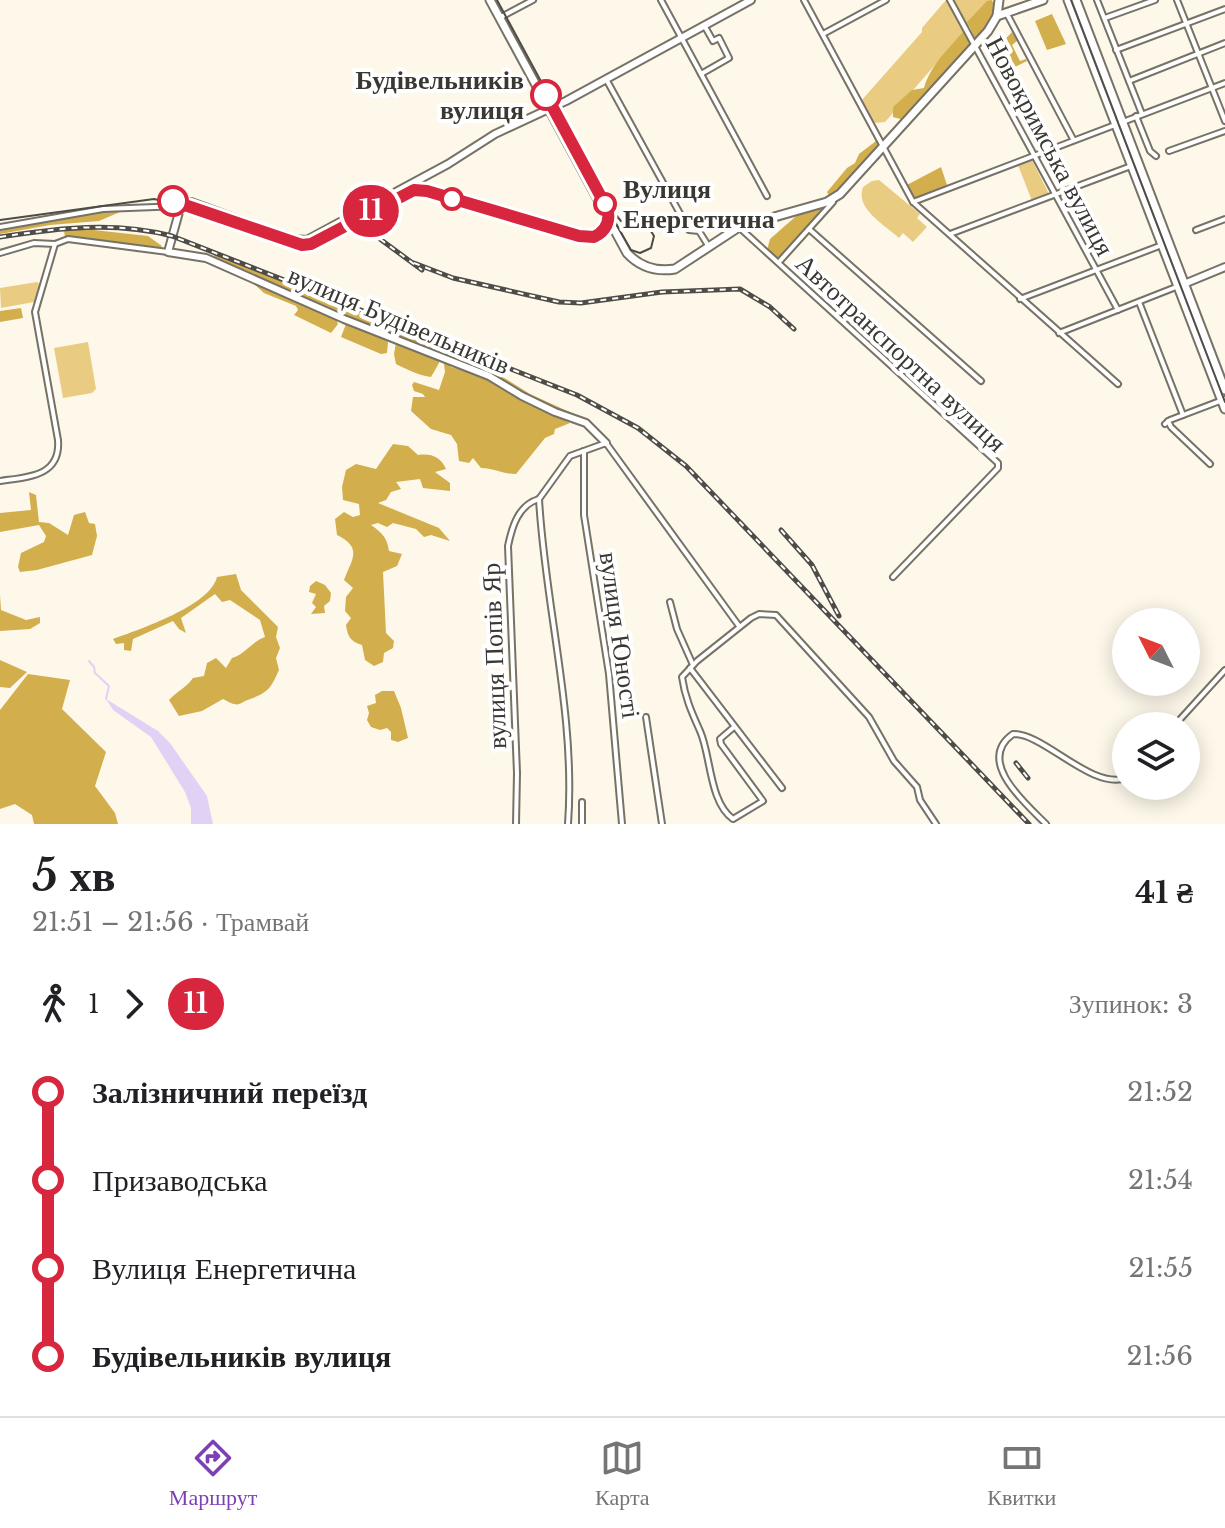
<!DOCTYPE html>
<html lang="uk">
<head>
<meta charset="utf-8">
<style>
	body { margin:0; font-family:"Libre Baskerville",serif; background:#f6f6f6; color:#202124; height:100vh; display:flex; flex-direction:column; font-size:30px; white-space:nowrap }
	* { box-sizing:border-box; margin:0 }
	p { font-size:26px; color:#757577 }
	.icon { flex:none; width:44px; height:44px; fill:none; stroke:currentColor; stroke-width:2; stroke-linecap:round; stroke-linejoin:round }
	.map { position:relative; height:824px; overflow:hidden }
	.side { display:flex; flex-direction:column; background:#fff; flex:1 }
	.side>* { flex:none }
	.badge { padding:0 16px; border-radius:26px; font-size:28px; line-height:52px }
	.needle { width:52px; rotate:312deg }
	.fabs { position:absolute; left:1112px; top:608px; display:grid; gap:16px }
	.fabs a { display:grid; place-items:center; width:88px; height:88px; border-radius:50%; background:#fff; box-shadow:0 4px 20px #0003; font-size:40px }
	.map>.badge { position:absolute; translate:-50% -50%; box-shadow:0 0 0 4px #fff }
	.legs { display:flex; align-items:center; gap:12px; height:88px; padding:0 32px; font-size:26px }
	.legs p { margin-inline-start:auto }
	.headline { display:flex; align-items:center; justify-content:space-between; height:136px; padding:0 32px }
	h1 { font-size:44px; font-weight:600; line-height:60px }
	ul { padding:0 32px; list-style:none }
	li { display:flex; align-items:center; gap:28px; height:88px; font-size:30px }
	li i { display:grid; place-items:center; width:12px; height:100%; margin:0 10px; background:currentColor }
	li i::after { content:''; width:20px; height:20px; margin:-10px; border:6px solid; border-radius:50%; background:#fff }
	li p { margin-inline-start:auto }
	li:first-child i { background:linear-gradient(#0000 50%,currentColor 0) }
	li:last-child i { background:linear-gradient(currentColor 50%,#0000 0) }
	.tabs { display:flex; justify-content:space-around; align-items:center; height:112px; border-top:2px solid #e0e0e0; background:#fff; font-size:22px; color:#757577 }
	.tabs a { display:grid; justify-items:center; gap:4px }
	.tabs .current { color:#7c3fb5 }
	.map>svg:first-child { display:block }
	.green { fill:#e9cc81 }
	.forest { fill:#d2ae4c }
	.water { fill:#e1d2f5 }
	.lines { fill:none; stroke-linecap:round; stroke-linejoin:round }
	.stream { stroke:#e1d2f5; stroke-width:2 }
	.minor-casing { stroke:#777266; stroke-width:8 }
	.tertiary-casing { stroke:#777266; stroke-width:10 }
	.secondary-casing { stroke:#777266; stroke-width:11 }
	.minor { stroke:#fff; stroke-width:4 }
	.tertiary { stroke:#fff; stroke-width:6 }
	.secondary { stroke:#fff; stroke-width:7 }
	.tram { stroke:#4e4c46; stroke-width:2 }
	.rail-casing { stroke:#4e4c46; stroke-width:5 }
	.rail { stroke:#fff; stroke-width:2; stroke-dasharray:6; stroke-linecap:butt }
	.line-1-casing { stroke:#fff; stroke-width:18 }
	.line-1 { stroke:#d7263d; stroke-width:12 }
	.stop-1-dot { fill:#fff; stroke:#d7263d; stroke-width:4 }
	.labels { text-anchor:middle; stroke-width:8; stroke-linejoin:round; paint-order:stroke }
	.stop-label { font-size:26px; font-weight:bold; fill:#3a3833; stroke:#fff; text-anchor:end }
	.street-label { font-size:26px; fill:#3a3833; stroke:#fff }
</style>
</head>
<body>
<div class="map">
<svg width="1225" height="824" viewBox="0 0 1225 824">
	<rect width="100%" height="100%" fill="#fdf8ea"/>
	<!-- green -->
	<g class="green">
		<polygon points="946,0 992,0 885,122 874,123 861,101 922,32 922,28"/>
		<polygon points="1032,160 1049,194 1032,201 1018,165"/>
		<path d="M879,180L920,214L917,218L927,227L913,242L903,233L899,238C884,224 855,209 863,187L872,181Z"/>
		<polygon points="37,282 41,285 34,302 1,308 0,288"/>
		<polygon points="88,342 96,389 92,393 63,398 54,348"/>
	</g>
	<!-- forest -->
	<g class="forest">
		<path d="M992,0C999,15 988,26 979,38H975L967,22L987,1Z"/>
		<polygon points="1052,14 1066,44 1047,50 1035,21"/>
		<path d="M963,32L972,44L904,120L893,117V107L912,90L924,88C930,66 949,48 963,32Z"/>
		<polygon points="1012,32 1017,41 1012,45 1020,61 1026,59 1027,61 1011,69 999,46"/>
		<polygon points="876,141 882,146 848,187 830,198 827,192 847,168 855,163 859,154"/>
		<polygon points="941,167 948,188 913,202 905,186"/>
		<path d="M823,205L826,213L819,222L809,224C806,237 792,257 779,260L767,250L770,239L802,211Z"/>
		<polygon points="104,210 119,210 120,212 99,221 50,225 0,234 0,231 57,218"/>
		<path d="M76,228L148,236L162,246L159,249C128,247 96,236 65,238L64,230Z"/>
		<polygon points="213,254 415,334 477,361 530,394 585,419 556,411 413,343 222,262 216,259"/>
		<polygon points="254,284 299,302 301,305 336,319 338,324 331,333 327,331 294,315 298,310 296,306 264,293"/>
		<polygon points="21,308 23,318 0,322 0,311"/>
		<polygon points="346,324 379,335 388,342 387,353 381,354 341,337"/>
		<path d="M396,343L438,357L439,363L431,377C420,376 406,369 396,364L394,354Z"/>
		<path d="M448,363L451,367L481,375L570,423L555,429L554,434L545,438L516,474C502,474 494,468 481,468L473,458L469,463L459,461L457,444L451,435L431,429L411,411L413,397H425L423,394L414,391L412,385L414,382L439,390L445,372L444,364Z"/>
		<path d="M393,444L408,446L418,455C431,453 441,457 446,469L435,472L450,483V491L423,488L420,479L396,482L401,489L391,492L386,500L378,503L439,528L450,541L431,535L424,537L416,529L393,523L387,527L378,523L371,525C382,533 387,537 389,551L402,554L397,566L383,572L386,633L394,641L393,648L384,653L383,662L374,666L365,660L362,645C350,641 348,637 346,625L351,618L345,611L346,597L353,588L344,580C352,559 363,548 337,535L335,519L344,512L353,517L360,515L359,504L343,500L342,487L346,470L356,464L376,469Z"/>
		<polygon points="29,492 36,495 39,522 49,523 68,535 74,515 85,512 89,523 95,524 97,536 92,555 37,570 20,572 18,567 21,553 44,542 46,536 39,525 0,532 0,513 31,510"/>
		<path d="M236,574L241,590L278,627L276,637L280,648L276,658L279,670C271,687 270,691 253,698C237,703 241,709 223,699L202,711L179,716L169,700C177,691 186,688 193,678L204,676L207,663L216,658L226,668L232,658C246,654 251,642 265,637L260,620L230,600L222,602L215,594L181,618L186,633L179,629L173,621L133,639L131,651L124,650V643L116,644L113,639C140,629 210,606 217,577Z"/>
		<polygon points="316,581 325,585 331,593 330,601 324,606 325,613 311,614 316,607 312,603 316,594 309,592 310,586"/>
		<polygon points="0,595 1,610 26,620 40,617 40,623 30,629 0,631"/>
		<polygon points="0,660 27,672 10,688 0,687"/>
		<polygon points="28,674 70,680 62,709 106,752 95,786 115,813 118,824 34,824 32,815 15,804 0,809 0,710"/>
		<polygon points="382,691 394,691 401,708 408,738 398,742 391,740 391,732 387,728 380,730 371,727 367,720 369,713 367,706 376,703 375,695"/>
	</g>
	<!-- water -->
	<polygon class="water" points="106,699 158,731 170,743 207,796 213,824 191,824 191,808 185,792 151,737 113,710"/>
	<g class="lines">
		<!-- stream -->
		<polyline class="stream" points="89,661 94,667 95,673 109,686 106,699"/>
		<!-- minor casing -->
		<g class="minor-casing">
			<g id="minor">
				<polyline points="661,0 767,196"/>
				<polyline points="804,0 913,202 1118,384"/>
				<polyline points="950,0 1118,310"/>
				<polyline points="1097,0 1142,114"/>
				<polyline points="1177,0 1225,121"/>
				<polyline points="1007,14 1073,139"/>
				<polyline points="499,18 533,0"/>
				<polyline points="1105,18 1155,0"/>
				<polyline points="823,34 886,0"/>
				<polyline points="1116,50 1225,9"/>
				<polyline points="701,74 729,58 719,38 713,41 704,25"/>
				<polyline points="606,79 689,230 699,231 709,247"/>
				<polyline points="1129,81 1225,43"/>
				<polyline points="1136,116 1150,151 1156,156"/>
				<polyline points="1169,151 1225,131"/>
				<polyline points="913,202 1225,83"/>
				<polyline points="0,227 103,209 181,206"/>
				<polyline points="741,229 998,463 998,468 893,577"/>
				<polyline points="809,229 981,381"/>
				<polyline points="1196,230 1225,219"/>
				<polyline points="950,234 1131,166"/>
				<polyline points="0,253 34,243 55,244 68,239 168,252"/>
				<polyline points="779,262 833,202"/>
				<polyline points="1020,299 1162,245"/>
				<polyline points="1139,302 1183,415"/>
				<polyline points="1059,333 1176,287"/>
				<polyline points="1168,421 1171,427 1210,464"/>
				<polyline points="1165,424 1170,420 1225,399"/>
				<polyline points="584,451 584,515 609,674 622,824"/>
				<path d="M0,481C27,477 61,477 58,440L35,312L55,244"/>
				<path d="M539,499C545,607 576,715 568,824"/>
				<polyline points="539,499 570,456 606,443 739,626"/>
				<polyline points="670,602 677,629 693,665"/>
				<polyline points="690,668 782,788"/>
				<polyline points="646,717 662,824"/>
				<polyline points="1174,726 1225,670"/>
				<path d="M734,727L720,739L721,744L763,801L733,819C709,802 711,755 700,731C692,713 685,698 682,677L697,661L751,618L759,614L776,615L869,717L894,761L917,787L920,800L936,824"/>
				<polyline points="582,802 582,824"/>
				<path d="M516,824L517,773L508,546C512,527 518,505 539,499"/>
				<path d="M1046,824C1026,804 975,761 1013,734C1044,733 1091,790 1126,778"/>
			</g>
		</g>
		<!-- tertiary casing -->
		<g class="tertiary-casing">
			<g id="tertiary">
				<polyline points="1184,284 1225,267"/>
				<polyline points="606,443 586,423 555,412 522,396 489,376 344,319 206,258 168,252 181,205 185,202 191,202 292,239 307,240 448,164 495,134 566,101 751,0"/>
			</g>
		</g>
		<!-- secondary casing -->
		<g class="secondary-casing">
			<g id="secondary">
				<path d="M490,0L627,253C640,267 656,272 675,269L739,227L827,202L840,194L988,31L997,16L999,0"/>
				<polyline points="1068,0 1225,409"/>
				<polyline points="1076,0 1225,390"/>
				<polyline points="997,16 1043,0"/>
			</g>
		</g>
		<!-- minor -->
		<use href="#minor" class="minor"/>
		<!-- tertiary -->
		<use href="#tertiary" class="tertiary"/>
		<!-- secondary -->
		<use href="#secondary" class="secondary"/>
		<!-- tram -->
		<g class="tram">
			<polyline points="1071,0 1225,402"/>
			<polyline points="609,207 621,221 649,228 654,236 651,248 640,253 631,250 609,212"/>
			<polyline points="0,220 154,199 188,207 306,247 406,194 422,192 579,238 594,238 609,225 609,207 497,0"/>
		</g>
		<!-- rail casing -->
		<g class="rail-casing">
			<g id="rail">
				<polyline points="361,225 422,270"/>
				<path d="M0,237C59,228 114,221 172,236L577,395L638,428L686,466L1029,824"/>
				<polyline points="414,263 453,278 559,302 581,303 662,292 740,289 770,307 794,329"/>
				<polyline points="781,530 812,565 839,616"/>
				<polyline points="1016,763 1028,778"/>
			</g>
		</g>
		<!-- rail -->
		<use href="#rail" class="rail"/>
	</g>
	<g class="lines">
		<!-- line-1 casing -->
		<g class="line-1-casing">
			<path id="line-1" d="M173,201L302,245L311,244L414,190L427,191L579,236L594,237C606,231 611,221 607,208L546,95"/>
		</g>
		<!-- line-1 -->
		<use href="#line-1" class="line-1"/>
	</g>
	<!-- markers -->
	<g class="stop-1-dot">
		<circle cx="546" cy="95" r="14"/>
		<circle cx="452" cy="199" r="10"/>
		<circle cx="173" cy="201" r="14"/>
		<circle cx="605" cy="204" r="10"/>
	</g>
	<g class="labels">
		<!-- stop labels -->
		<g class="stop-label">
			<text x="524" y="89">Будівельників<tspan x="524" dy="30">вулиця</tspan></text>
			<text x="623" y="198" text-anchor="start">Вулиця<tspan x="623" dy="30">Енергетична</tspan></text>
		</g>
		<!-- street labels -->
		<g class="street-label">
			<text transform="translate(1050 146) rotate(62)" y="9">Новокримська вулиця</text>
			<text transform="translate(399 320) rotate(23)" y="9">вулиця Будівельників</text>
			<text transform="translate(901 353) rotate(43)" y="9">Автотранспортна вулиця</text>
			<text transform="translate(620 635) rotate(82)" y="9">вулиця Юності</text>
			<text transform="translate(494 656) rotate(-92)" y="9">вулиця Попів Яр</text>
		</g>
	</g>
</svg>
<div class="fabs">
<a><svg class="needle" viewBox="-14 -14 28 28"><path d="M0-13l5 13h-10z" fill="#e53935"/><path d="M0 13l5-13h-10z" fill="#757577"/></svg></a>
<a><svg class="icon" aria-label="layers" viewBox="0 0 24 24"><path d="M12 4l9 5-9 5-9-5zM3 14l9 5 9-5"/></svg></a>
</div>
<b class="badge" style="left:371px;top:211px;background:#d7263d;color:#fff">11</b>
</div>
<section class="side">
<div class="headline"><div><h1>5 хв</h1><p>21:51 – 21:56 · Трамвай</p></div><b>41 ₴</b></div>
<div class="legs"><svg class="icon" aria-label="walk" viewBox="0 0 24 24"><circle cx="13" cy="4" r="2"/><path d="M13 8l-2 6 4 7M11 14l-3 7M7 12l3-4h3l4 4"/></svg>1<svg class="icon" aria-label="forward" viewBox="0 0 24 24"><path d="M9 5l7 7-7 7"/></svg><b class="badge" style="background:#d7263d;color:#fff">11</b><p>Зупинок: 3</p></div>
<ul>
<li><i style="color:#d7263d"></i><b>Залізничний переїзд</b><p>21:52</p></li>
<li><i style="color:#d7263d"></i><span>Призаводська</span><p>21:54</p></li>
<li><i style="color:#d7263d"></i><span>Вулиця Енергетична</span><p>21:55</p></li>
<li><i style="color:#d7263d"></i><b>Будівельників вулиця</b><p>21:56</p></li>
</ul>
</section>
<nav class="tabs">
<a class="current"><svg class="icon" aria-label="directions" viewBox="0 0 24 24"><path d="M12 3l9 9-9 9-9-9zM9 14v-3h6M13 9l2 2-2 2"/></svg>Маршрут</a>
<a><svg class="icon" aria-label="map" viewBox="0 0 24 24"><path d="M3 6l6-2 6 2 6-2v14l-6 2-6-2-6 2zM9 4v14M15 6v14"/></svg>Карта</a>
<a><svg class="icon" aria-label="tickets" viewBox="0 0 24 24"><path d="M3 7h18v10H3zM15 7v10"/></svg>Квитки</a>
</nav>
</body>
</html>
